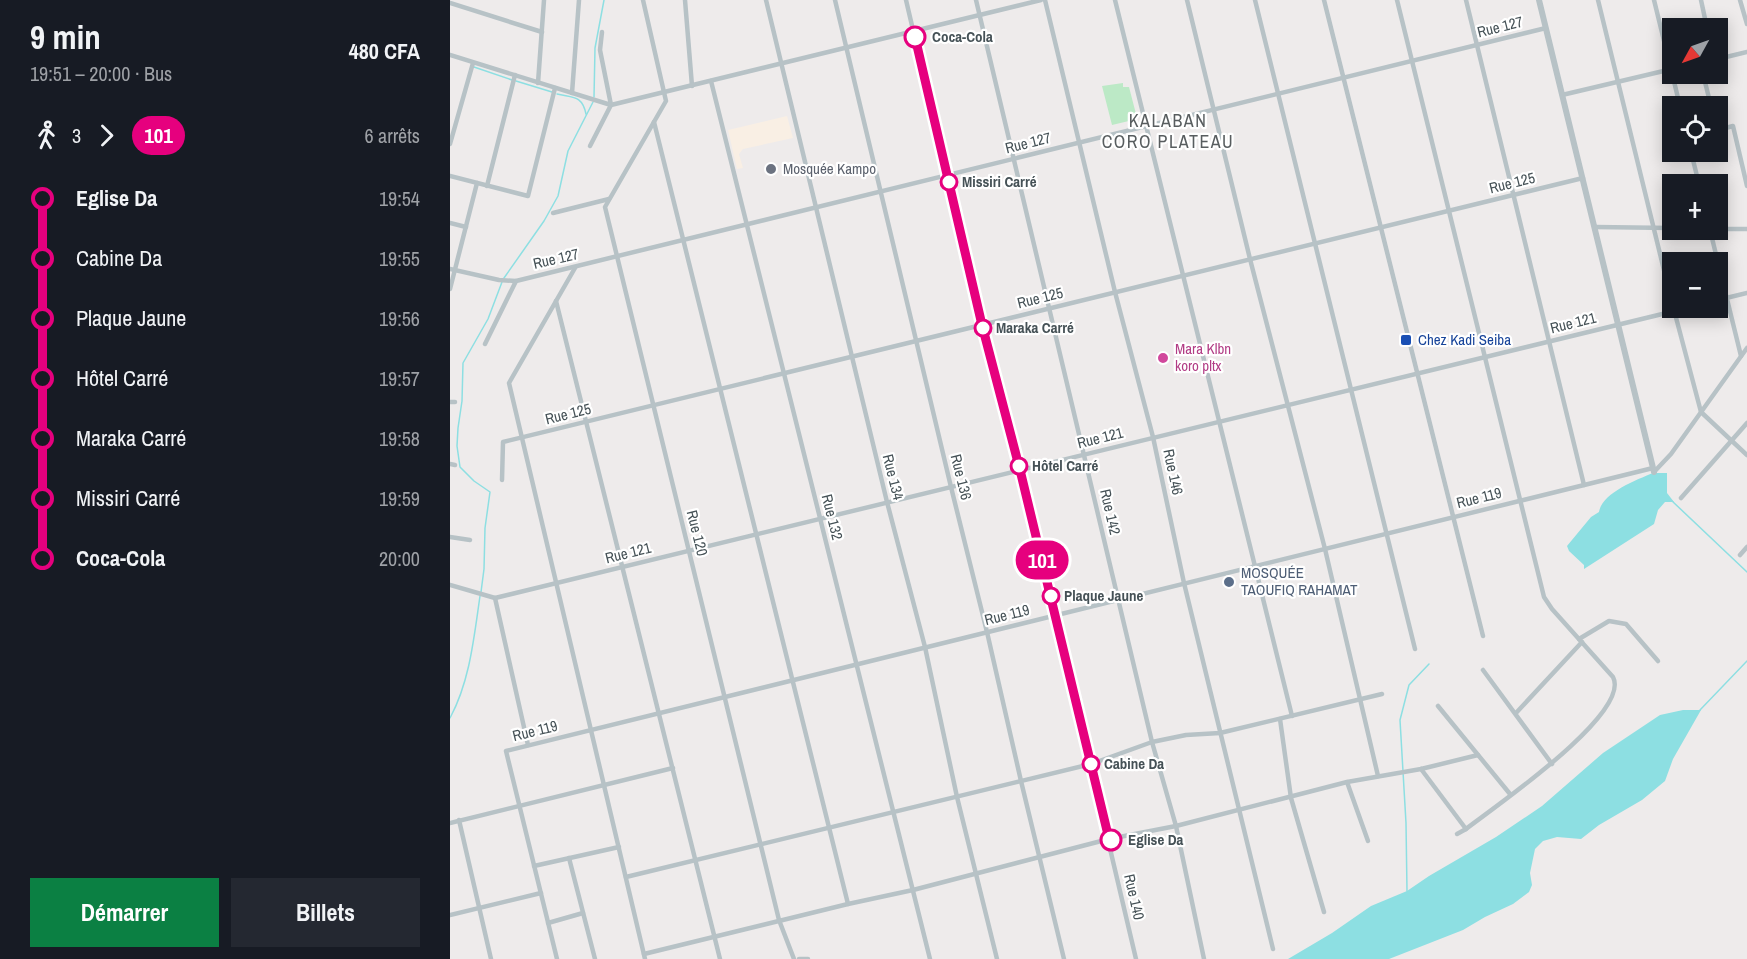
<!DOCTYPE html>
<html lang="fr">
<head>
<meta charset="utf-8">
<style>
	body { margin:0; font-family:"Archivo Narrow",sans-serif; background:#242831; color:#f1f3f6; height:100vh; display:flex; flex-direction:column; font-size:22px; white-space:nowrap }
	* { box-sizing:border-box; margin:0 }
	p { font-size:20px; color:#9ea1a6 }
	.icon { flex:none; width:33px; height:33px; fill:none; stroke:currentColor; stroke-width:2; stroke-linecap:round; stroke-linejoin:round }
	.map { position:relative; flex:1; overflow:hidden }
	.drawer { display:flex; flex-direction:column; background:#171b24; width:450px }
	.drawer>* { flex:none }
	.badge { padding:0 12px; border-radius:20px; font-size:21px; line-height:39px }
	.needle { width:39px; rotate:230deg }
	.controls { position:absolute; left:1212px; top:18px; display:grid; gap:12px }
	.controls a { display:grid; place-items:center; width:66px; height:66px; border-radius:0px; background:#171b24; box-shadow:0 3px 15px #0003; font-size:30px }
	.map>.badge { position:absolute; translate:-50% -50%; box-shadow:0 0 0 3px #fff }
	.legs { display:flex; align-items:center; gap:9px; height:66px; padding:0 30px; font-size:20px }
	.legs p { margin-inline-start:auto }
	.summary { display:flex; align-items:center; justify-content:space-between; height:102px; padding:0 30px }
	h1 { font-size:33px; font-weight:700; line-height:45px }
	.primary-button { display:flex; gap:12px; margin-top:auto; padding:12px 30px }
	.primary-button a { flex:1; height:69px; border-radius:0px; background:#0b8043; color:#fff; font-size:24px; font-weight:700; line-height:69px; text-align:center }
	.primary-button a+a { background:#242831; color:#f1f3f6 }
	ul { padding:0 30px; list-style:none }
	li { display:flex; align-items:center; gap:21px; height:60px; font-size:22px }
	li i { display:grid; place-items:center; width:9px; height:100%; margin:0 8px; background:currentColor }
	li i::after { content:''; width:15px; height:15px; margin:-8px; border:4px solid; border-radius:50%; background:#171b24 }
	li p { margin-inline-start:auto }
	li:first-child i { background:linear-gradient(#0000 50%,currentColor 0) }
	li:last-child i { background:linear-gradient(currentColor 50%,#0000 0) }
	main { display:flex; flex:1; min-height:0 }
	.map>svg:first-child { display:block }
	.commercial { fill:#f9efe4 }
	.green { fill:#bce9c6 }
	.water { fill:#8ddfe2 }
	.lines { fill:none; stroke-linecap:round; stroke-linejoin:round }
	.stream { stroke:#8ddfe2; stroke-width:1.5 }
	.minor { stroke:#b7c2c6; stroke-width:4.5 }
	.tertiary { stroke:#b7c2c6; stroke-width:6 }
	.line-1-casing { stroke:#fff; stroke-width:14 }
	.line-1 { stroke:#e6007e; stroke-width:9 }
	.stop-1-dot { fill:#fff; stroke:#e6007e; stroke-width:3 }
	.worship-dot { fill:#6b7280; stroke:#fff; stroke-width:2 }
	.transit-dot { fill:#1a4fb4; stroke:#fff; stroke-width:2 }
	.hotel-dot { fill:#d1479c; stroke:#fff; stroke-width:2 }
	.service-dot { fill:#5c6f8a; stroke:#fff; stroke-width:2 }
	.labels { text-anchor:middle; stroke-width:4.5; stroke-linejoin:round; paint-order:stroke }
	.street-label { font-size:15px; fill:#455156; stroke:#fff }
	.stop-label { font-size:15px; font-weight:bold; fill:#455156; stroke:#fff; text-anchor:start }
	.worship-label { font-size:15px; fill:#5b616d; stroke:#fff; text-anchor:start }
	.transit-label { font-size:15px; fill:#164399; stroke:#fff; text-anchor:start }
	.hotel-label { font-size:15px; fill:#b23c85; stroke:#fff; text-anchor:start }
	.service-label { font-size:15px; fill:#4e5e75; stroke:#fff; text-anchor:start }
	.quarter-label { font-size:18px; letter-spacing:1.5px; fill:#585d5f; stroke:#fff }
</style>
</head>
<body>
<main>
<section class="drawer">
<div class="summary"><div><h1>9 min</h1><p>19:51 – 20:00 · Bus</p></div><b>480 CFA</b></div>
<div class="legs"><svg class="icon" aria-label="walk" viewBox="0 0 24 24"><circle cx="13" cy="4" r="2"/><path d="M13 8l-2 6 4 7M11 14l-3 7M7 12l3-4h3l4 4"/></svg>3<svg class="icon" aria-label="forward" viewBox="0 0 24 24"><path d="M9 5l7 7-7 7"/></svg><b class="badge" style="background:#e6007e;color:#fff">101</b><p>6 arrêts</p></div>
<ul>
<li><i style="color:#e6007e"></i><b>Eglise Da</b><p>19:54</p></li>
<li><i style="color:#e6007e"></i><span>Cabine Da</span><p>19:55</p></li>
<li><i style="color:#e6007e"></i><span>Plaque Jaune</span><p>19:56</p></li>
<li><i style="color:#e6007e"></i><span>Hôtel Carré</span><p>19:57</p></li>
<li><i style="color:#e6007e"></i><span>Maraka Carré</span><p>19:58</p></li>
<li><i style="color:#e6007e"></i><span>Missiri Carré</span><p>19:59</p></li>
<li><i style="color:#e6007e"></i><b>Coca-Cola</b><p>20:00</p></li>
</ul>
<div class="primary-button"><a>Démarrer</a><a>Billets</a></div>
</section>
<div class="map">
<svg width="1297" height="959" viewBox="0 0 1297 959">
	<rect width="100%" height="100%" fill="#eeebeb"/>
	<!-- commercial -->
	<polygon class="commercial" points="337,116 343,138 293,149 289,154 293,168 287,169 278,130"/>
	<!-- green -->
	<polygon class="green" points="673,83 673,87 679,87 686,114 683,120 662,125 652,86"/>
	<!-- water -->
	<g class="water">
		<path d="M1203,473H1217V493L1224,502H1215L1208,510L1204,524L1134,569V565L1119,551L1117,546L1141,517L1149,512C1152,493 1186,480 1203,473Z"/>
		<polygon points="1233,710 1251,710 1223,759 1215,781 1192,800 1149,825 1131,839 1107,837 1093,841 1085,849 1080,873 1082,885 1079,892 1063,904 1035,917 1013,930 939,959 838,959 882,933 921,906 957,891 979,876 1046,837 1092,806 1153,753 1210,715"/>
	</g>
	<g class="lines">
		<!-- stream -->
		<g class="stream">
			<polyline points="24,67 62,80"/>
			<polyline points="66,81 102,92"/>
			<path d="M107,94C123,98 132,95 136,114"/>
			<polyline points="144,97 145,48 154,0"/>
			<polyline points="54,278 94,221 108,196 118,151 143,102"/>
			<polyline points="1222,501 1297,572"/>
			<polyline points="31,592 34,569 35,528 40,492 24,481 10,467 7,446 8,428 12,401 13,363 38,319 52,282"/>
			<polyline points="1250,710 1297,661"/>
			<path d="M0,718C20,681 24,637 30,596"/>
			<polyline points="957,891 956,823 950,720 959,685 979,664"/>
		</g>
		<!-- minor -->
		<g class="minor">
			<polyline points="193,0 216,101 155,207 329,920 344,959"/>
			<polyline points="235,0 242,86"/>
			<polyline points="316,0 437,502 475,647 507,797 547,959"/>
			<polyline points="385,0 501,487 537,632 571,781 614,959"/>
			<polyline points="456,0 532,325 605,615 686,959"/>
			<polyline points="526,0 702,742 726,826 754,959"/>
			<polyline points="595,0 665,292 703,437 734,583 823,949"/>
			<polyline points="665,0 842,716"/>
			<polyline points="737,0 800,259 875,549 928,776"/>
			<polyline points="805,0 965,649"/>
			<polyline points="874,0 1033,636"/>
			<path d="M947,0L1094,597L1102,609L1163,677C1182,713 1043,808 1016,829L971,769"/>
			<polyline points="1016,0 1134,485"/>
			<polyline points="1148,0 1222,303"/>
			<polyline points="1204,0 1230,106"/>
			<polyline points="1251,0 1257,28"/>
			<polyline points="1290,0 1297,24"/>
			<polyline points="0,3 92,32"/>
			<polyline points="0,55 161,105 591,0"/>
			<polyline points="1268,59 1297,52"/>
			<polyline points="1253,74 1261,106"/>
			<polyline points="261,81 480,959"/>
			<polyline points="88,83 94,0"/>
			<polyline points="122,93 129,0"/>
			<polyline points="1112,95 1222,69"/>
			<polyline points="204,122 398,904"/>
			<polyline points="1268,130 1283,126 1297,186"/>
			<polyline points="0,144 23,63"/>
			<polyline points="140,146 161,105 150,50 152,32"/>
			<polyline points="1241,152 1249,184"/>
			<polyline points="0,176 78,196 105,88"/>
			<polyline points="37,186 65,75"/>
			<polyline points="103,213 159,199"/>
			<polyline points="0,223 16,227"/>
			<polyline points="1145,227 1222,228"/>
			<polyline points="1268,229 1297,229"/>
			<polyline points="1260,230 1291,356"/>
			<polyline points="125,268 59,383 195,959"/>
			<polyline points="0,269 49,280 66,281 1096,28"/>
			<polyline points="0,289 27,183"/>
			<polyline points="1268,300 1297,293"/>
			<polyline points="106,301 270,959"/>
			<polyline points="1224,310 1251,412 1297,455"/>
			<polyline points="35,344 66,281"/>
			<polyline points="0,402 5,402"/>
			<polyline points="0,464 5,465"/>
			<polyline points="1204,472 1221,454 1297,348"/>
			<polyline points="52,480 53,442 1133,178"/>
			<polyline points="1231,498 1297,423"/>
			<polyline points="0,537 20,540"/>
			<polyline points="1290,555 1297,547"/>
			<polyline points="0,585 45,598 1237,308"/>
			<polyline points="45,598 78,745"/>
			<polyline points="1129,639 1159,621 1176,624 1208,661"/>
			<polyline points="1033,670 1102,764"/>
			<polyline points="988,706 1060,794"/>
			<polyline points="1066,713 1132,642"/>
			<polyline points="830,719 841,798 874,912"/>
			<polyline points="897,782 918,841"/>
			<polyline points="9,820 41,959"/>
			<polyline points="0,823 223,768"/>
			<polyline points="1007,834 1016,829"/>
			<polyline points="119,858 145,959"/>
			<polyline points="84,866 169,847"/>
			<polyline points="176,877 641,764 702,742 736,735 770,733 932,694"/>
			<polyline points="0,915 91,893"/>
			<polyline points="98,923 133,913"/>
			<polyline points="194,954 398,904 463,890 659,839 726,826 897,782 971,769 1028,755"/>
			<polyline points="107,959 56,751 1203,468"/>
			<polyline points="349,959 358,959"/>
		</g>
		<!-- tertiary -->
		<polyline class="tertiary" points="1089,0 1204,472"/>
	</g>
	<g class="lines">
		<!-- line-1 casing -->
		<g class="line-1-casing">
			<polyline id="line-1" points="465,37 532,325 570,470 659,839 661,840"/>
		</g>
		<!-- line-1 -->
		<use href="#line-1" class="line-1"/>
	</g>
	<!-- markers -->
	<g class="stop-1-dot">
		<circle cx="465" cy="37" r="10"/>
		<circle cx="499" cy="182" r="8"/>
		<circle cx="533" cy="328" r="8"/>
		<circle cx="569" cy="466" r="8"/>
		<circle cx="601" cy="596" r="8"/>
		<circle cx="641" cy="764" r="8"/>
		<circle cx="661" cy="840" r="10"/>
	</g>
	<circle class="worship-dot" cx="321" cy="169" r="6"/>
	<rect class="transit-dot" x="950" y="334" width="12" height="12" rx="3"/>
	<circle class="hotel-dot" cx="713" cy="358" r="6"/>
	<circle class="service-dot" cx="779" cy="582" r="6"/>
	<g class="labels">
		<!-- street labels -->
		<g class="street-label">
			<text transform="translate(1050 27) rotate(-14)" y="5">Rue 127</text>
			<text transform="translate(578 143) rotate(-14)" y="5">Rue 127</text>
			<text transform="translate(1062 183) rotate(-14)" y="5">Rue 125</text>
			<text transform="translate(106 259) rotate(-13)" y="5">Rue 127</text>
			<text transform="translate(590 298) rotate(-14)" y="5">Rue 125</text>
			<text transform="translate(1123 323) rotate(-14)" y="5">Rue 121</text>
			<text transform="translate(118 414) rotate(-14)" y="5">Rue 125</text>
			<text transform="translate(650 438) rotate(-14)" y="5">Rue 121</text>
			<text transform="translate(723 472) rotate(78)" y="5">Rue 146</text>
			<text transform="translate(443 477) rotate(76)" y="5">Rue 134</text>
			<text transform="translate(511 477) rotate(76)" y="5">Rue 136</text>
			<text transform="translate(1029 498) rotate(-14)" y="5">Rue 119</text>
			<text transform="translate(660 512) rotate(77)" y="5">Rue 142</text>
			<text transform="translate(382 517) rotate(76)" y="5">Rue 132</text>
			<text transform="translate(247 533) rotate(76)" y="5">Rue 120</text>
			<text transform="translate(178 553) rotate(-14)" y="5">Rue 121</text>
			<text transform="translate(557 615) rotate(-14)" y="5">Rue 119</text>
			<text transform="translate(85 731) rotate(-14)" y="5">Rue 119</text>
			<text transform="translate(684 897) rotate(77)" y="5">Rue 140</text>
		</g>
		<!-- stop labels -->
		<g class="stop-label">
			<text x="482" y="42">Coca-Cola</text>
			<text x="512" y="187">Missiri Carré</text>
			<text x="546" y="333">Maraka Carré</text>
			<text x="582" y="471">Hôtel Carré</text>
			<text x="614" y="601">Plaque Jaune</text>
			<text x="654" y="769">Cabine Da</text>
			<text x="678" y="845">Eglise Da</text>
		</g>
		<!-- worship labels -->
		<g class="worship-label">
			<text x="333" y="174">Mosquée Kampo</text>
		</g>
		<!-- transit labels -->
		<g class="transit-label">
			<text x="968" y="345">Chez Kadi Seiba</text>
		</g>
		<!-- hotel labels -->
		<g class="hotel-label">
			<text x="725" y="354">Mara Klbn<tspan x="725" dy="17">koro pltx</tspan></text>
		</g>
		<!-- service labels -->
		<g class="service-label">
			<text x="791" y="578">MOSQUÉE<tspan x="791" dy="17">TAOUFIQ RAHAMAT</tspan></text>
		</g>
		<!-- quarter labels -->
		<g class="quarter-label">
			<text x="718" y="127">KALABAN<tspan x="718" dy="21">CORO PLATEAU</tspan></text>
		</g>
	</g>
</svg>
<div class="controls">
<a><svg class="needle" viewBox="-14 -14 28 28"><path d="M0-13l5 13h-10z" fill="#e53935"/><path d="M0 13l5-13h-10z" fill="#9ea1a6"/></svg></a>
<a><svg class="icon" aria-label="locate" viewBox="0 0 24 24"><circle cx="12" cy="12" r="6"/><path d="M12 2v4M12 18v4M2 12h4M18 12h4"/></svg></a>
<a>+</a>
<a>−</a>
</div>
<b class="badge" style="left:592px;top:560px;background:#e6007e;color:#fff">101</b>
</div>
</main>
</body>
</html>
